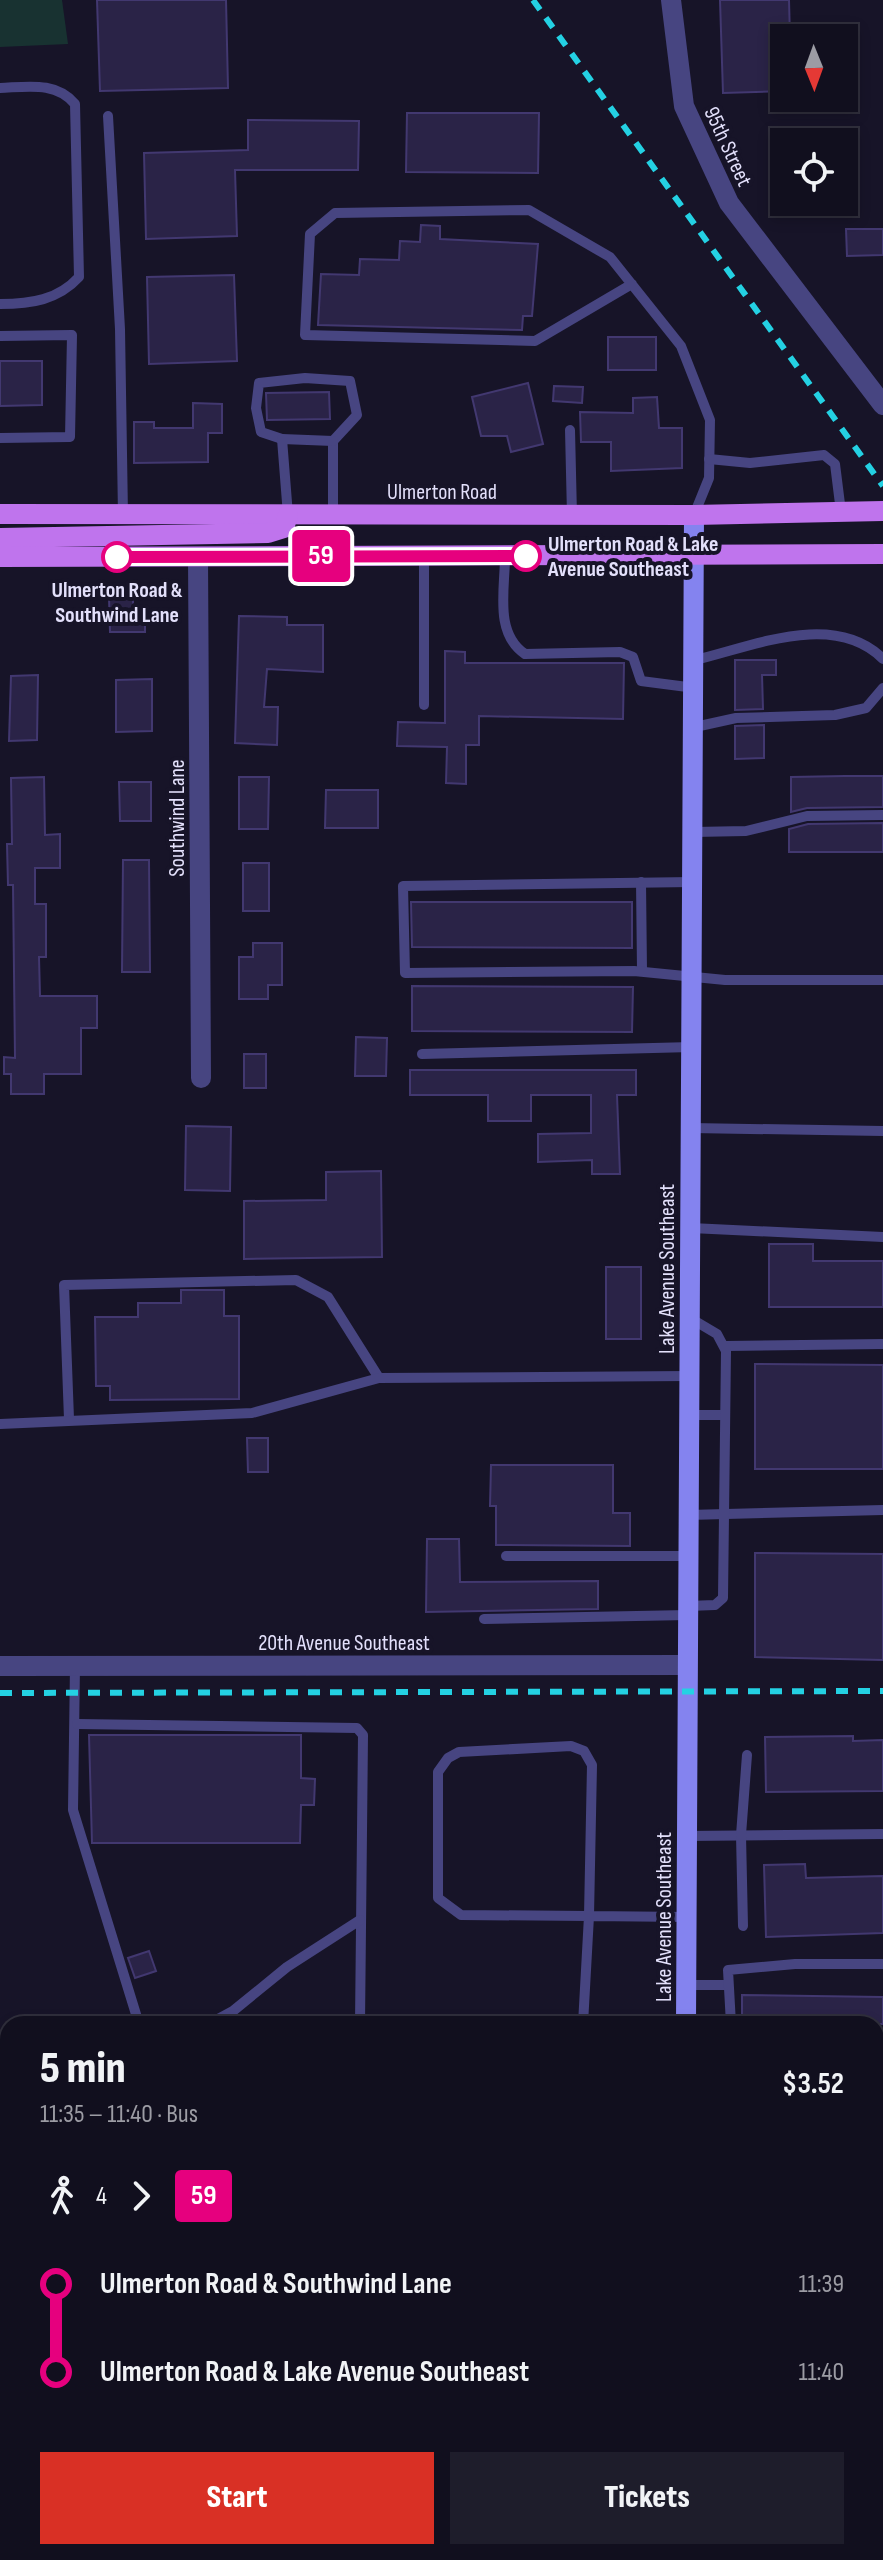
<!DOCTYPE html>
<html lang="en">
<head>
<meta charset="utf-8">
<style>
	body { margin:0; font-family:"Sofia Sans Condensed",sans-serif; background:#1e1d2b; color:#f1f3f6; height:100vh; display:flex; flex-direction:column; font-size:30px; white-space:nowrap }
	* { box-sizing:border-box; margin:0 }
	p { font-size:26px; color:#9c9ca4 }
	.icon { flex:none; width:44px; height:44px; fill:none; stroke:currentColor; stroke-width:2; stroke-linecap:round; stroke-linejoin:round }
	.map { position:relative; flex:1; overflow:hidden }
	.drawer { position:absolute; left:0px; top:2016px; width:884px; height:544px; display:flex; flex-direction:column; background:#110f1e; border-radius:24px 24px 0 0; box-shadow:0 4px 12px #0003,0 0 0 2px #302f3c }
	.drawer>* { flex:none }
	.badge { padding:0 16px; border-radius:6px; font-size:28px; line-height:52px }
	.needle { width:52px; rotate:179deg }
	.tools { position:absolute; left:770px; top:24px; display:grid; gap:16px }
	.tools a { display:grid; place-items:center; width:88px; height:88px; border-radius:0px; background:#110f1e; box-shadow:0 4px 12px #0003,0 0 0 2px #302f3c; font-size:40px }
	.map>.badge { position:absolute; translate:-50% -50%; box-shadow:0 0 0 4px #fff }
	.legs { display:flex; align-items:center; gap:12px; height:88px; padding:0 40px; font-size:26px }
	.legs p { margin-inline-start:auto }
	.headline { display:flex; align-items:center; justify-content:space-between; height:136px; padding:0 40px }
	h1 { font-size:44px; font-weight:800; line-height:60px }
	.primary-button { display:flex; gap:16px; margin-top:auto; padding:16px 40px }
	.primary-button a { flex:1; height:92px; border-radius:0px; background:#d93025; color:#fff; font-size:32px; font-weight:800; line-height:92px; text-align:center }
	.primary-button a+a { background:#1e1d2b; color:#f1f3f6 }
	ul { padding:0 40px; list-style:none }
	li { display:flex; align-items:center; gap:28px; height:88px; font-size:30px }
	li i { display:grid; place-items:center; width:12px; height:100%; margin:0 10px; background:currentColor }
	li i::after { content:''; width:20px; height:20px; margin:-10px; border:6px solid; border-radius:50%; background:#110f1e }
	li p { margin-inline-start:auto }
	li:first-child i { background:linear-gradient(#0000 50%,currentColor 0) }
	li:last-child i { background:linear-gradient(currentColor 50%,#0000 0) }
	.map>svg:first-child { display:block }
	.green { fill:#183231 }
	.building { fill:#2a2347; stroke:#423870; stroke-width:2 }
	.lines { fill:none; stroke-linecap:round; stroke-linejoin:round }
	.lane { stroke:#474581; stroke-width:10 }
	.street { stroke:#474581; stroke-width:20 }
	.secondary { stroke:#8483ef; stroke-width:20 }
	.primary { stroke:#bf74ed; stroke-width:20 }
	.rail { stroke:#24d1e3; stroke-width:6; stroke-dasharray:12 10; stroke-linecap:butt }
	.line-1-casing { stroke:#fff; stroke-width:18 }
	.line-1 { stroke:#e6007e; stroke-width:12 }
	.stop-1-dot { fill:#fff; stroke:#e6007e; stroke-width:4 }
	.labels { text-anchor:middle; stroke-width:8; stroke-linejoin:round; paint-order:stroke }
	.street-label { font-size:22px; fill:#e3e0fb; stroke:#171428 }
	.stop-label { font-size:22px; font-weight:bold; fill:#e3e0fb; stroke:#171428; text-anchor:start }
</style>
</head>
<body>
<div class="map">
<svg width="883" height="2560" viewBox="0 0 883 2560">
	<rect width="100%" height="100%" fill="#171428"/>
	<!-- green -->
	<polygon class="green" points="0,0 62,0 68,44 0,47"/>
	<!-- building -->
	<g class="building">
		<polygon points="97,0 226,0 228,88 100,91"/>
		<polygon points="720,0 789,0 790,38 784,38 784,91 723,93"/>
		<polygon points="407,113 539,113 538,173 406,172"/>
		<polygon points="248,120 359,121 358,170 235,170 237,236 146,239 144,153 248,150"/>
		<polygon points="421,225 440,226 440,239 538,244 532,316 523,316 522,330 318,325 321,274 359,275 360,259 399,260 400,241 420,242"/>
		<polygon points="846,229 883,229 883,255 847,256"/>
		<polygon points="234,275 237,361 149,364 147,277"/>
		<rect x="608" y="337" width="48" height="33"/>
		<polygon points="0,361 42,361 42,405 0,406"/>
		<polygon points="528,383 543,444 511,452 507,436 481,436 472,397"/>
		<polygon points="554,386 583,387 582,403 553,401"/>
		<polygon points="329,392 330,419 267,420 266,393"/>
		<polygon points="657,397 659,428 682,428 682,468 611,471 611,442 581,442 580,412 633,413 633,398"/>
		<polygon points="193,403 222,404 222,433 208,433 208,462 134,463 134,422 154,422 154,428 193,428"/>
		<polygon points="133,596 133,608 145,608 145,632 110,632 109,597"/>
		<polygon points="239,616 287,617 287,625 323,625 323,672 267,669 264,707 278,707 277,745 235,743"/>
		<polygon points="445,651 465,652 465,663 624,663 623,719 479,716 479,745 466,745 466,784 446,783 447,747 397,746 398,722 445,723"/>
		<polygon points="735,660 776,660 776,675 762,675 763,709 735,710"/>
		<polygon points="38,675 37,740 9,741 11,676"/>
		<polygon points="152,679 152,731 116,732 116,680"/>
		<polygon points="764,725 764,758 735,759 735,726"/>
		<polygon points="845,776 883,776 883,807 807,808 791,812 791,777"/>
		<polygon points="44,777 45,835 60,834 60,868 35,868 35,904 46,904 46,957 39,957 40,996 97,996 97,1028 81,1028 81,1074 44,1074 44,1094 11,1094 11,1074 4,1074 4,1057 15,1058 13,885 8,885 7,844 12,844 11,778"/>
		<polygon points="239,777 269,777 268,829 239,829"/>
		<polygon points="119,782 151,782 151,821 120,821"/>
		<polygon points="326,790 378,790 378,828 325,828"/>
		<polygon points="883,823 883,852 789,852 789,829 808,824"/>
		<polygon points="123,860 149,860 150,972 122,972"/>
		<rect x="243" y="863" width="26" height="48"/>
		<polygon points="411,902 632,902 632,948 412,947"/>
		<polygon points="253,943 282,943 282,985 268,985 268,999 239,999 239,957 253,957"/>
		<polygon points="412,986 633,987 632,1032 412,1031"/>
		<polygon points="356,1037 387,1038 386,1076 355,1076"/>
		<rect x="244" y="1054" width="22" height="34"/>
		<polygon points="410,1070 636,1070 636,1095 617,1095 620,1174 592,1174 592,1160 538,1162 538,1134 591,1133 591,1095 531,1095 531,1121 488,1121 488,1095 410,1095"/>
		<polygon points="186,1126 231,1127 230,1191 185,1190"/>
		<polygon points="381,1171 382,1257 244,1259 244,1201 326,1200 326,1172"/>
		<polygon points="769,1244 813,1244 813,1261 883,1261 883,1307 769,1307"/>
		<rect x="606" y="1267" width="35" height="72"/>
		<polygon points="181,1290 224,1290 224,1316 239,1316 239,1399 110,1400 110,1386 96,1386 95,1317 138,1317 138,1303 181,1303"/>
		<polygon points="755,1364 883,1365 883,1469 755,1469"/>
		<polygon points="247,1438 268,1438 268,1472 248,1472"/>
		<polygon points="491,1465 613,1465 613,1513 630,1513 630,1546 496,1545 496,1506 490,1506"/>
		<polygon points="427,1539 459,1539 460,1582 598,1581 598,1609 426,1612"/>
		<polygon points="755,1553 883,1554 883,1660 755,1657"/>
		<polygon points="89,1735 301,1735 301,1778 315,1779 314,1805 301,1805 300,1843 92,1843"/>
		<polygon points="853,1736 853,1741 883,1740 883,1791 766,1792 765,1737"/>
		<polygon points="805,1864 806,1878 883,1876 883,1933 766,1937 764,1865"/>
		<polygon points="149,1951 156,1971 135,1978 128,1958"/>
		<polygon points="742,1995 883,1997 883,2024 742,2024"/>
	</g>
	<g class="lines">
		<!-- lane -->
		<g class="lane">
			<path d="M0,88C27,87 56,81 75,104L79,277C58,300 31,304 0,304"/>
			<polyline points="108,116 120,329 123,515"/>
			<polyline points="632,284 535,341 305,335 310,234 335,213 529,210 610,257 681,346 710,420 709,478 694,515"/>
			<polyline points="0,336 72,335 70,437 0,438"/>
			<polyline points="570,430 572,515"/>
			<polyline points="282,439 261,432 256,408 259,383 305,378 350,381 357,415 333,441 333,515"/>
			<polyline points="709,459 750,463 824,455 835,464 841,512"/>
			<polyline points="288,515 282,439 333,441"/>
			<path d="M505,556C505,589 494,633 525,654L620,652L633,657L641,681L695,688"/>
			<path d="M695,660C751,647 834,610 883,659"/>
			<polyline points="424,705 424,556"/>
			<polyline points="695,727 736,718 835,715 866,708 883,688"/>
			<polyline points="694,832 746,831 807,816 883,815"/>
			<polyline points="641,882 642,971"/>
			<polyline points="693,882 403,886 405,973 634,971 725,980 883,980"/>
			<polyline points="422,1054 692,1047"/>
			<polyline points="691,1128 883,1131"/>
			<polyline points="691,1228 883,1237"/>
			<polyline points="726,1346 883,1344"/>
			<polyline points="689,1415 724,1415"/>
			<polyline points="69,1419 64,1285 296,1280 328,1297 379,1378"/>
			<polyline points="0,1424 252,1413 379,1378 689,1376"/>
			<polyline points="688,1515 883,1510"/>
			<polyline points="506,1556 688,1556"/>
			<polyline points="688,1606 715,1605 723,1598 726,1351 717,1334 690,1318"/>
			<polyline points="484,1619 688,1615"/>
			<polyline points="75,1666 73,1810 139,2024"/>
			<polyline points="77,1724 357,1728 363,1735 360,2024"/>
			<polyline points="687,1836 883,1834"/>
			<polyline points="743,1926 741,1835 747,1755"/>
			<polyline points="687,1985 728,1985"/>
			<polyline points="209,2024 233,2011 287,1967 360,1920"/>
			<polyline points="583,2024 589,1916 461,1915 438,1898 438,1772 448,1758 459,1752 571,1746 584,1751 592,1765 589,1916 687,1917"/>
			<polyline points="731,2024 728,1970 795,1964 883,1964"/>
			<polyline points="876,2071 883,2071"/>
			<polyline points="522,2560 522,2552"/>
		</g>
		<!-- street -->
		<g class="street">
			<polyline points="671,0 684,106 729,203 883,405"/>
			<polyline points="198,557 201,1078"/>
			<polyline points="0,1666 687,1665"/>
		</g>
		<!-- secondary -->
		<g class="secondary">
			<polyline points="686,2024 694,515"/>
			<polyline points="680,2560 680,2552"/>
		</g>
		<!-- primary -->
		<g class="primary">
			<polyline points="0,514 694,515 883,511"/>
			<polyline points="0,538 268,533 284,528 288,515"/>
			<polyline points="0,557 883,554"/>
		</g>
		<!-- rail -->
		<g class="rail">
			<polyline points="533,0 883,486"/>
			<polyline points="0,1693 883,1691"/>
		</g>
	</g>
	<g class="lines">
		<!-- line-1 casing -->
		<g class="line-1-casing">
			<polyline id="line-1" points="117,557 526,556"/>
		</g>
		<!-- line-1 -->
		<use href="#line-1" class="line-1"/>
	</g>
	<!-- markers -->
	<g class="stop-1-dot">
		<circle cx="526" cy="556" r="14"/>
		<circle cx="117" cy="557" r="14"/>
	</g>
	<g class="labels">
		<!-- street labels -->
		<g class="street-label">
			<text transform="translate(729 146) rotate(65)" y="8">95th Street</text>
			<text x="442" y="499">Ulmerton Road</text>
			<text transform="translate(176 818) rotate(-90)" y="8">Southwind Lane</text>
			<text transform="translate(666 1269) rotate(-90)" y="8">Lake Avenue Southeast</text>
			<text x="344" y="1650">20th Avenue Southeast</text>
			<text transform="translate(663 1917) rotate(-90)" y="8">Lake Avenue Southeast</text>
		</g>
		<!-- stop labels -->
		<g class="stop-label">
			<text x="548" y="551">Ulmerton Road &amp; Lake<tspan x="548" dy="25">Avenue Southeast</tspan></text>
			<text x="117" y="597" text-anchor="middle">Ulmerton Road &amp;<tspan x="117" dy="25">Southwind Lane</tspan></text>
		</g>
	</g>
</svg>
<div class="tools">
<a><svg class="needle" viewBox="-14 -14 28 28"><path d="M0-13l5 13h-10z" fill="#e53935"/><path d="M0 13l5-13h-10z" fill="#9c9ca4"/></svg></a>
<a><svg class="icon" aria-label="locate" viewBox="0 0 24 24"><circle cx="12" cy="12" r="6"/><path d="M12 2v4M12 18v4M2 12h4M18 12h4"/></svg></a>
</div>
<b class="badge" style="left:321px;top:556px;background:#e6007e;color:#fff">59</b>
<section class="drawer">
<div class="headline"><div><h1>5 min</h1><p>11:35 – 11:40 · Bus</p></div><b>$3.52</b></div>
<div class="legs"><svg class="icon" aria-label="walk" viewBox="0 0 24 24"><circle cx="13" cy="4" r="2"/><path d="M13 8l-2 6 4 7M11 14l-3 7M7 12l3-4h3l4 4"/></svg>4<svg class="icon" aria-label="forward" viewBox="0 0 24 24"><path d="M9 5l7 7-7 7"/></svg><b class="badge" style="background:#e6007e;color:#fff">59</b></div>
<ul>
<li><i style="color:#e6007e"></i><b>Ulmerton Road &amp; Southwind Lane</b><p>11:39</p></li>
<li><i style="color:#e6007e"></i><b>Ulmerton Road &amp; Lake Avenue Southeast</b><p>11:40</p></li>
</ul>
<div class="primary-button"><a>Start</a><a>Tickets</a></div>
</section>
</div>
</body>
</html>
